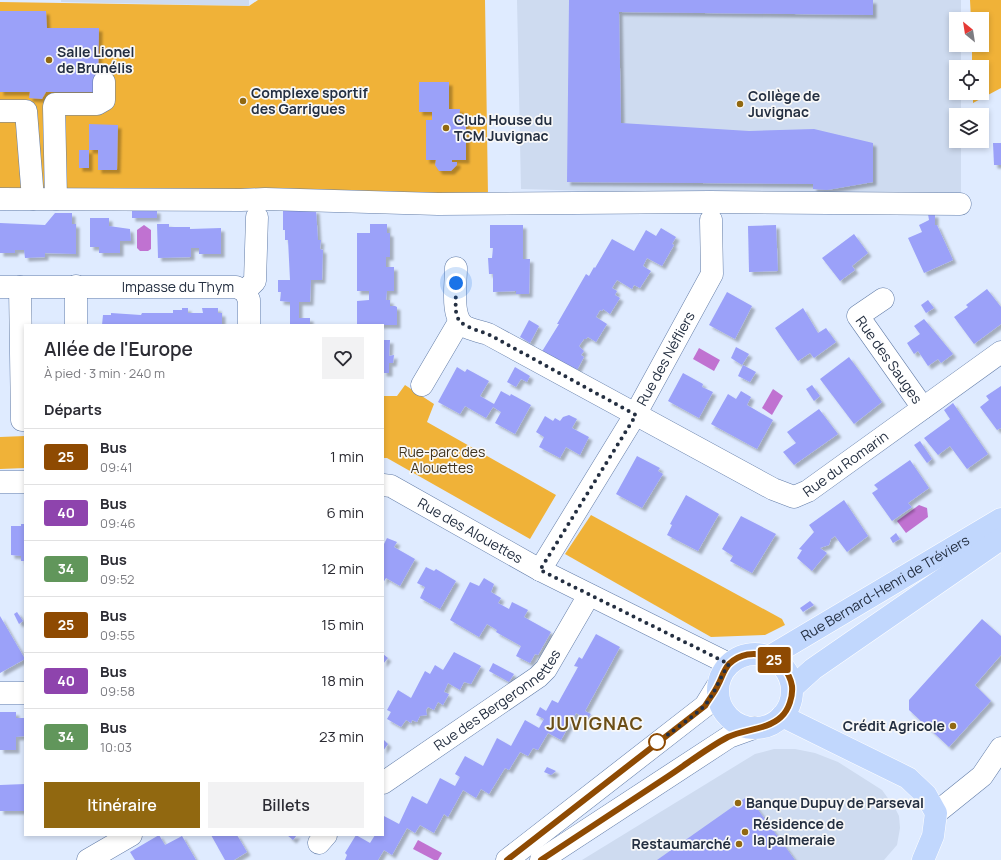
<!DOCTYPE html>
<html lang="fr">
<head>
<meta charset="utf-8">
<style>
	body { margin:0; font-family:Manrope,sans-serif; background:#f2f2f3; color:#2b2b33; height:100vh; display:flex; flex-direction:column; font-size:15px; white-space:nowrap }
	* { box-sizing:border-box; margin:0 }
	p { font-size:13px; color:#7c7c81 }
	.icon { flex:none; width:22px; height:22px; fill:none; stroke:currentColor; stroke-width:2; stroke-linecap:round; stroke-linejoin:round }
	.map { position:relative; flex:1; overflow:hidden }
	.sheet { position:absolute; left:24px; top:324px; width:360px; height:512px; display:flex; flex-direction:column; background:#fff; border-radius:0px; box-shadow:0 2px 6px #0003 }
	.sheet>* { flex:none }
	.badge { padding:0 8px; border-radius:3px; font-size:14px; line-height:26px }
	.needle { width:26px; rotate:330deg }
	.fabs { position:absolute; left:949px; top:12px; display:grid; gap:8px }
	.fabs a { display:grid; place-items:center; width:40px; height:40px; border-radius:0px; background:#fff; box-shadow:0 2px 6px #0003; font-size:20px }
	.you { position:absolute; width:20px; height:20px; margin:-10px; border:3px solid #fff; border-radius:50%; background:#1a73e8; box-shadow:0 0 0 6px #1a73e833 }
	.map>.badge { position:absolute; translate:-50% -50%; box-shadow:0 0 0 2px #fff }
	h2 { padding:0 20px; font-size:15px; line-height:36px }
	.round { display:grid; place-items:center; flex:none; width:42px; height:42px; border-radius:0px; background:#f2f2f3 }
	.overview { display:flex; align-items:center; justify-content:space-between; height:68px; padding:0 20px }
	h1 { font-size:19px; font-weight:600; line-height:30px }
	.primary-button { display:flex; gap:8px; margin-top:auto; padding:8px 20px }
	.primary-button a { flex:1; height:46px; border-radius:0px; background:#916810; color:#fff; font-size:16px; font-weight:600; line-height:46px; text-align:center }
	.primary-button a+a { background:#f2f2f3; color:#2b2b33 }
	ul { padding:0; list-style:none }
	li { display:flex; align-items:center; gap:12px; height:56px; padding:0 20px; border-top:1px solid #e1e1e2 }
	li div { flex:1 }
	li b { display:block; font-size:15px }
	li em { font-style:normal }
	li .badge { min-width:44px; font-weight:700; text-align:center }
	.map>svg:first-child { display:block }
	.built { fill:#cedbf0 }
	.green { fill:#f0b238 }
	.water { fill:#c072d1 }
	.building { fill:#9ba1f9; filter:url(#shadow) }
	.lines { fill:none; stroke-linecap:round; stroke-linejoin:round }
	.minor-casing { stroke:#637da8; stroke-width:23 }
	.major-casing { stroke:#fff; stroke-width:23 }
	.minor { stroke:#fff; stroke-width:22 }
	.major { stroke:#c1d7fd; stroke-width:22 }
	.line-casing { stroke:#fff; stroke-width:9 }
	.line { stroke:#8e4a02; stroke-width:6 }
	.walk { stroke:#242f41; stroke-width:4; stroke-dasharray:0 7.2 }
	.poi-dot { fill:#916810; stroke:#f8f8f8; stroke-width:1.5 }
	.stop-dot { fill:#fff; stroke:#8e4a02; stroke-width:2 }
	.labels { text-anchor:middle; stroke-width:3.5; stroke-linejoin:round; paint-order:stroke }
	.poi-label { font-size:14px; font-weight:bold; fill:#242f41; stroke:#f8f8f8; text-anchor:start }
	.street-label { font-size:14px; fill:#242f41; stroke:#f8f8f8 }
	.park-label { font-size:14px; fill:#3f331e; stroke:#f8f8f8 }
	.district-label { font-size:18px; font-weight:bold; letter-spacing:1px; fill:#6b4e17; stroke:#f8f8f8 }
</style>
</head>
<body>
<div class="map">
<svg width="1001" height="860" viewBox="0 0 1001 860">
	<defs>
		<filter id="shadow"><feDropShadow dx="3.5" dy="3.5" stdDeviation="1" flood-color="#0004"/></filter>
	</defs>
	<rect width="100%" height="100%" fill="#dfebff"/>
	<!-- built -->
	<g class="built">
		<polygon points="61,0 249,0 249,6 61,2"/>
		<polygon points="517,0 961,0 961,19 956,19 956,45 961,45 961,67 956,67 956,93 961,93 961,115 956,115 956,141 961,141 961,201 521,189"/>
		<polygon points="774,749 795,749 815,753 838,762 882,790 895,808 899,816 900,828 897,845 884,860 582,860 755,754"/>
	</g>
	<!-- green -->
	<g class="green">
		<polygon points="258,0 485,0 488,196 316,210 0,208 0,2 249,6"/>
		<polygon points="970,0 1001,0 1001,88 973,103 973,93 982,93 982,67 972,67 972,45 982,45 982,19 971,19"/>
		<polygon points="405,385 434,404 427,422 556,495 530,539 387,458 383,458 383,396 397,396"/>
		<polygon points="25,436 25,468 0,469 0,437"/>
		<polygon points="591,515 782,619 785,625 765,635 711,637 565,554"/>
	</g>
	<!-- water -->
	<g class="water">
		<polygon points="144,225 151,230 151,249 148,251 140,251 137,248 137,230"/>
		<polygon points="699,348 720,360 714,371 693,359"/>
		<polygon points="773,389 783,396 772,415 762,408"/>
		<polygon points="919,505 927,508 928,517 906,533 897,521"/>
		<polygon points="418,840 442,853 438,860 434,860 413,849"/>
	</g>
	<!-- building -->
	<g class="building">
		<polygon points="569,0 873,0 873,15 619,12 621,123 749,131 814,129 873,143 873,182 827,190 813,189 813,184 567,182"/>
		<polygon points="0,11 46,11 47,28 99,28 98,92 46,92 42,99 29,98 30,92 0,92"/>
		<polygon points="419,82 449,82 449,109 460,109 459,120 466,120 466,160 452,160 452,162 457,162 457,165 451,171 439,171 435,165 436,160 426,160 426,120 432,120 432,112 419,112"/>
		<polygon points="89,124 118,125 117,170 98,170 98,150 89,150"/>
		<polygon points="993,143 1001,143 1001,165 994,165"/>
		<rect x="79" y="150" width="10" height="18"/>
		<rect x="132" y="210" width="25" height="8"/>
		<polygon points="283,210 316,210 318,240 321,240 320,249 323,250 322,280 311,280 310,302 299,302 299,318 310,318 310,325 290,325 290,302 280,301 281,292 278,292 278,280 290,280 288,240 285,240 285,230 283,230"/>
		<polygon points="55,213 72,213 72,224 76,224 76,254 45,253 45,257 25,258 24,250 15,250 15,253 0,253 0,223 45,225"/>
		<polygon points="928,214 935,214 935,225 937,225 953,260 924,273 908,238 922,232 919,225 929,220"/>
		<polygon points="90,218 109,218 109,226 130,229 131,241 120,241 120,253 99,253 99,247 90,247"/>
		<polygon points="157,224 169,224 169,227 190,227 190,229 221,228 221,254 199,254 199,248 191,248 191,257 158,258"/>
		<polygon points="370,224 387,224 387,233 390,233 390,257 386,257 386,267 394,267 394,291 387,291 386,300 390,300 390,306 395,306 397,307 397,325 357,325 357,301 369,300 369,291 357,291 357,233 370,233"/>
		<polygon points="490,225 523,225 523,259 530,259 529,294 516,294 516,291 493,292 493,274 489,274 488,258 492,258 493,248 490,248"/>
		<polygon points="776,225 778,271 749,272 748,226"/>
		<polygon points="661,228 676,237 672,244 674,245 662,266 647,258 643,266 651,271 640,288 634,285 632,289 617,280 612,288 617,291 615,295 620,298 610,314 603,309 602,311 600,310 596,317 607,324 596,342 588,337 586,339 584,339 579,346 584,351 581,355 584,357 576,372 541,353 559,324 557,324 586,274 589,276 594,267 595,268 612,239 634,251 646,230 656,236"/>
		<polygon points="854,234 868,253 852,266 855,270 840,281 822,258"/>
		<polygon points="987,289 1001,307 1001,324 974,344 954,317 968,307 966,305"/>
		<polygon points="727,292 752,306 735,339 709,325"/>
		<polygon points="928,300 934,308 926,313 921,305"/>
		<polygon points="182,308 188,308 188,313 203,313 202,308 218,308 218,313 222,313 222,325 102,325 103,315 111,315 111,313 141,315 142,313 173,313 173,310 182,310"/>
		<polygon points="803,308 818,333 826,328 836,342 814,358 810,353 798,361 775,328"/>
		<polygon points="924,319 953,354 941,363 938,359 928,366 918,351 914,354 907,343 920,334 914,326"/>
		<polygon points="529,320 539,326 530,343 520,337"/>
		<polygon points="383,340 390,340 389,356 394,355 393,363 389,363 389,373 383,373"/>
		<polygon points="736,347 749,354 742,365 731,358"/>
		<polygon points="849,357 882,402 854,424 820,379"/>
		<polygon points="743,365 756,372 750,382 738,376"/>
		<polygon points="457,367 465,372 467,369 489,381 480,396 494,404 501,391 510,396 511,394 531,405 515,434 495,423 501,412 493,407 486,418 465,406 460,414 438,402"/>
		<polygon points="515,367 530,376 527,382 521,379 516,387 507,382"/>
		<polygon points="683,373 703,384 702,387 713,392 699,418 668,401"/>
		<polygon points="812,385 820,396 814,401 806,389"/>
		<polygon points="1001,386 1001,428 997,430 980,407 989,400 986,396"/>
		<polygon points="741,391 751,397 747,405 773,420 757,449 711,424 728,394 736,399"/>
		<polygon points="953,403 988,454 967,469 950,446 938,455 924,438 950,419 944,410"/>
		<polygon points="819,409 838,434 794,465 783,452 796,443 787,432"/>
		<polygon points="569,415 577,419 572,428 589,437 580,455 566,447 560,458 539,447 544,437 536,432 545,416 553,421 555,418 560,421 563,417"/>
		<polygon points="920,441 932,459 927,463 914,445"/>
		<polygon points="637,456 660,468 658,471 663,474 642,508 616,494"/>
		<polygon points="910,460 929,488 908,503 912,507 892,521 872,493 878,489 874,485"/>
		<polygon points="686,495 719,514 698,551 667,535 672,525 670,524"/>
		<polygon points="844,500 868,536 847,552 835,536 831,539 829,545 820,548 827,553 812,571 797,558 802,550 799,549 814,532 809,525"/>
		<polygon points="741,516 776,534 752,573 730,561 733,556 722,549"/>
		<polygon points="21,524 25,524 25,561 21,561 21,556 11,555 11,526 21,526"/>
		<polygon points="896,533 900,539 893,543 890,538"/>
		<polygon points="387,538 397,542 394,547 415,559 400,586 386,578 383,583 383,546"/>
		<polygon points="426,567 434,571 436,569 456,581 440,609 420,598 425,587 417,583"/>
		<polygon points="484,578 494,584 491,592 501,598 498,603 509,609 512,602 528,610 524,617 551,632 538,655 535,654 530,663 516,656 521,646 496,632 497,630 487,624 479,637 450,620 470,582 479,586"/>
		<polygon points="810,601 814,605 803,612 800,608"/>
		<polygon points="17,612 23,621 19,624 14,614"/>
		<polygon points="0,616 25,659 0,673"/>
		<polygon points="982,619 1001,636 1001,655 975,685 991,701 949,747 909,710 909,700"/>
		<polygon points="596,634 620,647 585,711 591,714 587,719 576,713 561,740 548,733 538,750 533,748 528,756 520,752 509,770 505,768 489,794 481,789 476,798 463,790 448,817 444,814 434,833 420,825 415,833 407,828 392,855 384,850 378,860 345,860 347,855 345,853 356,835 370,843 375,835 383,835 384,816 399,824 412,796 427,804 440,778 455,786 460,777 455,774 465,756 483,766 497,738 511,746 525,720 539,728 544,719 536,715 540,707 546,711 552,700 558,703 578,667 574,666 579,657 582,659"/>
		<polygon points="454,652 481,666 471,684 464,682 460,690 448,683 444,692 449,694 443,705 438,702 434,710 428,707 426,710 427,715 420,716 417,722 412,720 411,723 406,720 401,727 387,719 391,712 387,710 398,690 411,698 425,671 430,674 435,665 443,670"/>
		<polygon points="383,654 388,658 383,664"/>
		<polygon points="493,663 514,674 509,682 489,671"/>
		<polygon points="0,712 16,712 16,718 25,718 25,736 16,737 16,750 0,750"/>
		<polygon points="383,739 388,744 383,751"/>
		<polygon points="547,767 556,771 551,775 544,772"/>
		<polygon points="25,784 25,811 0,811 0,785"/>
		<polygon points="748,796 795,860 657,860 684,841"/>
		<polygon points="159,835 165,845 182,836 196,860 135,860 130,852"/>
		<polygon points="211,835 237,835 247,852 234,860 225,860"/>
		<polygon points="287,835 297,835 293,840"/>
	</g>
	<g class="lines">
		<!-- minor casing -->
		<g class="minor-casing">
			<g id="minor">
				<polyline points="0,111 26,111 33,199"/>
				<polyline points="0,199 241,200 265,199 438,204 710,202 960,204"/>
				<polyline points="56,199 54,107 55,104 97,104 104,100 104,82"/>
				<path id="s1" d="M456,268C456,284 450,319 466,327C473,330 481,332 488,334L773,489L794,497L808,491L1001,352"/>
				<path id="s2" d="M0,287H236L245,291L249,300V325"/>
				<polyline points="20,287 22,420 25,420"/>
				<polyline points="245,291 255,281 257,217"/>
				<path id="s3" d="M883,299L858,316L923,408"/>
				<polyline points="76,325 76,286"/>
				<polyline points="422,385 459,322"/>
				<polyline points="0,482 25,482"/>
				<path id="s4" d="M383,485L391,486L540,570L729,664"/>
				<path id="s5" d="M540,570L635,415L712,274L711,220"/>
				<polyline points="0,693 25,693"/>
				<path id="s6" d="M383,783L538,677L546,669L589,595"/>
				<polyline points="936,813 982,776 1001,748"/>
				<polyline points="319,843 326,835"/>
				<polyline points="88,860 131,835"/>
				<polyline points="507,860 705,706 718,685"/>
				<polyline points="541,860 729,737 754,728"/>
			</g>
		</g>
		<!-- major casing -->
		<g class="major-casing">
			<g id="major">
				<circle cx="755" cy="691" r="37"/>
				<path id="s7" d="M769,657L1001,519"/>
				<polyline points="792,688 813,669 1001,539"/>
				<polyline points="782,716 908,778 926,795 936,813 933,836 923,860"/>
			</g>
		</g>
		<!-- minor -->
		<use href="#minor" class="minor"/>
		<!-- major -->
		<use href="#major" class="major"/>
	</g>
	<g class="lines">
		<!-- line casing -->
		<g class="line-casing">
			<path id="line" d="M507,860L705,706C709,699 715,692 718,685C722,678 723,671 729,664C751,643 787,657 792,686C793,696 789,710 781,717C767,730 745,729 728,737C707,748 687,764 667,777C625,805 583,832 541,860"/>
		</g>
		<!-- line -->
		<use href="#line" class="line"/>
		<!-- walk -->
		<path class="walk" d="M456,283C456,320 450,322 488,334L636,415L540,570L729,664C720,677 716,691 706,704C700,712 666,736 657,742"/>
	</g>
	<!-- markers -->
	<g class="poi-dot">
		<circle cx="49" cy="60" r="4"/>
		<circle cx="243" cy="101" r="4"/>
		<circle cx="740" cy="104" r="4"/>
		<circle cx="446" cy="128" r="4"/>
		<circle cx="953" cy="726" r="4"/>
		<circle cx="738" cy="803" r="4"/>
		<circle cx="745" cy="832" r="4"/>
		<circle cx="739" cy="844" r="4"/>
	</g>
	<circle class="stop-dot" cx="657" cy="742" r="8"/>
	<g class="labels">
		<!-- poi labels -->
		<g class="poi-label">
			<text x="57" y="57">Salle Lionel<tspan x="57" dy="16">de Brunélis</tspan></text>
			<text x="251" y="98">Complexe sportif<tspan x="251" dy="16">des Garrigues</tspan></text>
			<text x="748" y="101">Collège de<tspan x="748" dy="16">Juvignac</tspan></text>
			<text x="454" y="125">Club House du<tspan x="454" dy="16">TCM Juvignac</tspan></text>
			<text x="945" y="731" text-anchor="end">Crédit Agricole</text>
			<text x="746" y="808">Banque Dupuy de Parseval</text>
			<text x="753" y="829">Résidence de<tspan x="753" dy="16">la palmeraie</tspan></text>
			<text x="731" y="849" text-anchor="end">Restaumarché</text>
		</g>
		<!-- street labels -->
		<g class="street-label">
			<text dy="5" stroke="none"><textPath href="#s2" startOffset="178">Impasse du Thym</textPath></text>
			<text dy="5" stroke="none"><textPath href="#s5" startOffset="246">Rue des Néfliers</textPath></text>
			<text dy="5" stroke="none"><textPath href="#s3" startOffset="84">Rue des Sauges</textPath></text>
			<text dy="5" stroke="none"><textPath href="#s1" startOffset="494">Rue du Romarin</textPath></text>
			<text dy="5" stroke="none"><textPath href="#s4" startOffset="99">Rue des Alouettes</textPath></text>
			<text dy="5" stroke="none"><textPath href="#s7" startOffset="135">Rue Bernard-Henri de Tréviers</textPath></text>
			<text dy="5" stroke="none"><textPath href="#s6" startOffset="142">Rue des Bergeronnettes</textPath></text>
		</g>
		<!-- park labels -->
		<g class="park-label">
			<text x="442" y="457">Rue-parc des<tspan x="442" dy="16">Alouettes</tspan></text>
		</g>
		<!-- district labels -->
		<g class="district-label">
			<text x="595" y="730">JUVIGNAC</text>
		</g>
	</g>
</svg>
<div class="fabs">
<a><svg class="needle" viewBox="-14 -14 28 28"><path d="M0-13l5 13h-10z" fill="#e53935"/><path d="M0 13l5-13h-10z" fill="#7c7c81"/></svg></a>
<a><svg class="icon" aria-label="locate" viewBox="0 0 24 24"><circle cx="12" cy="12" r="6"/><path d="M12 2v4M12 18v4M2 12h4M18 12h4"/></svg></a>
<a><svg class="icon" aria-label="layers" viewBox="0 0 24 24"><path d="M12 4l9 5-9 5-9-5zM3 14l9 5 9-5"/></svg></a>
</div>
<div class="you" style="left:456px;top:283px"></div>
<b class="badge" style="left:774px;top:660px;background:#8e4a02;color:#fff">25</b>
<section class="sheet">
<div class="overview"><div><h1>Allée de l'Europe</h1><p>À pied · 3 min · 240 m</p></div><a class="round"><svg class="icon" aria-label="heart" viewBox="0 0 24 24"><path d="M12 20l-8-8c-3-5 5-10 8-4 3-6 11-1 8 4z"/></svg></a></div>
<h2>Départs</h2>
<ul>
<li><span class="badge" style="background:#8e4a02;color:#fff">25</span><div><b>Bus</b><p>09:41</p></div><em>1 min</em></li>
<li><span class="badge" style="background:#8e44ad;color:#fff">40</span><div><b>Bus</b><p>09:46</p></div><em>6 min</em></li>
<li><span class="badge" style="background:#61965b;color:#fff">34</span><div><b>Bus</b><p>09:52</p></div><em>12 min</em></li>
<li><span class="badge" style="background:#8e4a02;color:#fff">25</span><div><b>Bus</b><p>09:55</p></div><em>15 min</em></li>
<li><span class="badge" style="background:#8e44ad;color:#fff">40</span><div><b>Bus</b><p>09:58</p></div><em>18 min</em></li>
<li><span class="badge" style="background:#61965b;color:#fff">34</span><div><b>Bus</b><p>10:03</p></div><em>23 min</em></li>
</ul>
<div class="primary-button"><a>Itinéraire</a><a>Billets</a></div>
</section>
</div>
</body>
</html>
